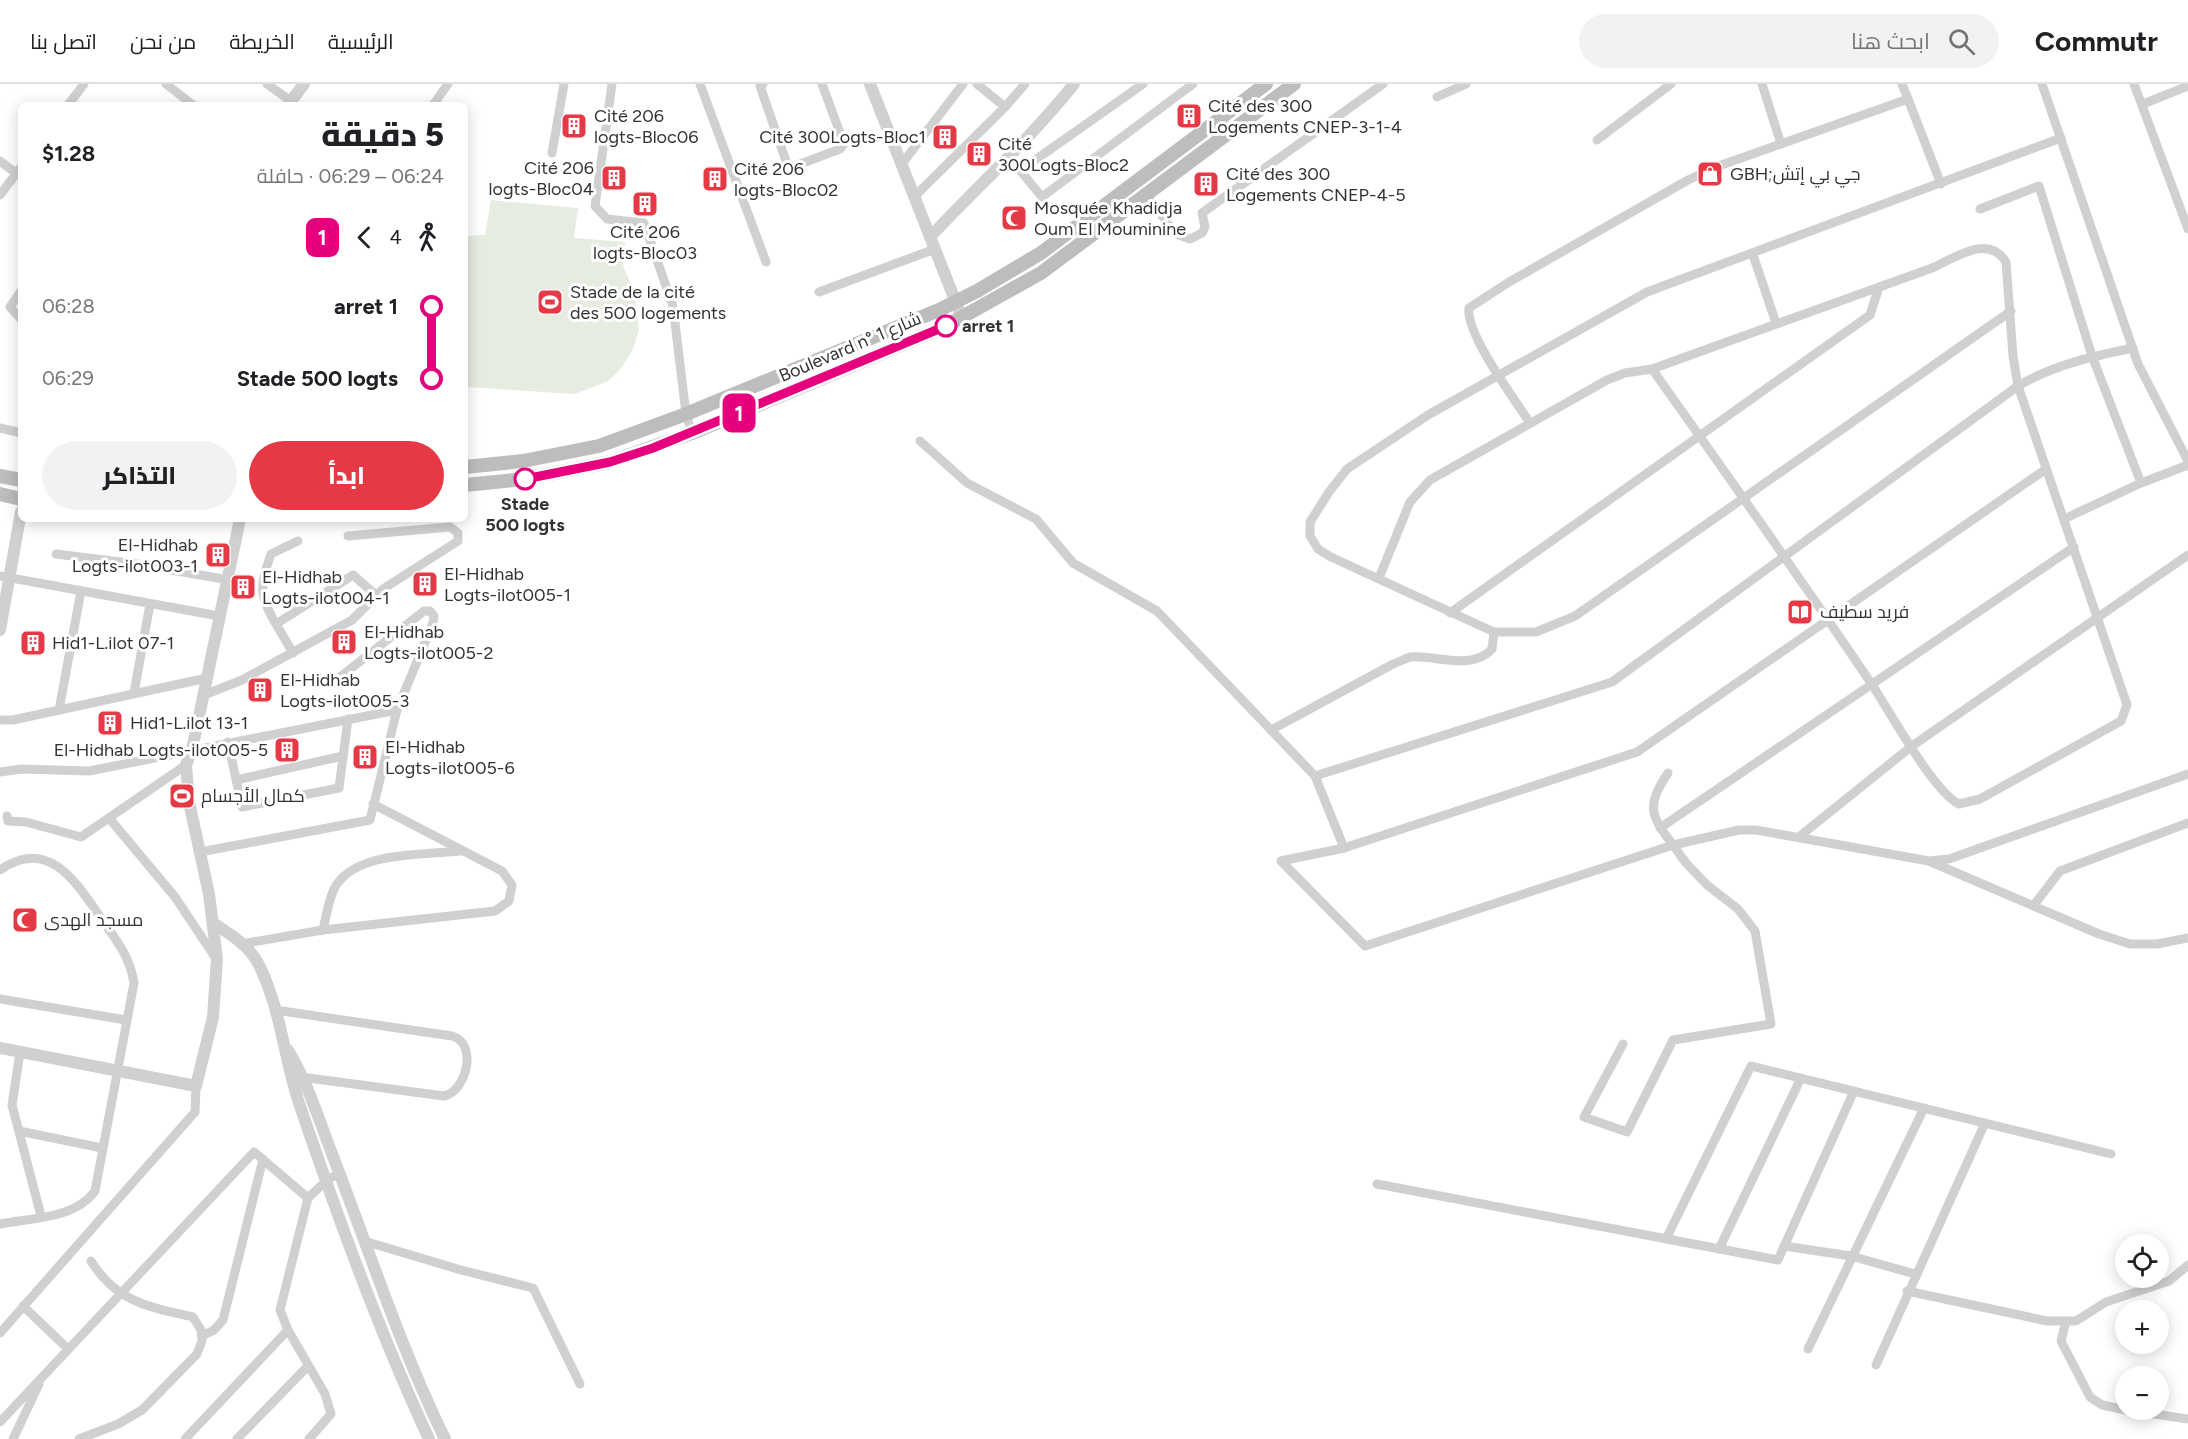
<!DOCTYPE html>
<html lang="ar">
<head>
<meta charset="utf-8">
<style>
	body { margin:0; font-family:Figtree,Cairo,sans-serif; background:#f2f2f2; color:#202124; direction:rtl; height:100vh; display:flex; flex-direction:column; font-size:22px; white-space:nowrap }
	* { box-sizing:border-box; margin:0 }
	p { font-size:20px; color:#757577 }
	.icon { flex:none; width:33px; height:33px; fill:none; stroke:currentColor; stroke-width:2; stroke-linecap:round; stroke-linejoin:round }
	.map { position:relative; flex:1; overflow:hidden; direction:ltr }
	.details { position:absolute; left:18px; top:18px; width:450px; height:420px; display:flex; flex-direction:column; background:#fff; border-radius:9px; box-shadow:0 3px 15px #0003; direction:rtl }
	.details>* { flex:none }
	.badge { padding:0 12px; border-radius:9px; font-size:21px; line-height:39px }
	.fabs { position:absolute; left:2115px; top:1150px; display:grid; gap:12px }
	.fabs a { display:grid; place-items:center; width:54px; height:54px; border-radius:50%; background:#fff; box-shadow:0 3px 15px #0003; font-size:30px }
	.map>.badge { position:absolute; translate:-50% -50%; box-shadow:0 0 0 3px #fff }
	.legs { display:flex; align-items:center; gap:9px; height:66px; padding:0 24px; font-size:20px }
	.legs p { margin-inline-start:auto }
	.head { display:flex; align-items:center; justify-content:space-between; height:102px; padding:0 24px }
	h1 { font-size:33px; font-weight:800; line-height:45px }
	.button { display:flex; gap:12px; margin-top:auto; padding:12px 24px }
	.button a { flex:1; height:69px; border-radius:36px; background:#e63946; color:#fff; font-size:24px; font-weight:800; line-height:69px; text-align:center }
	.button a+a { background:#f2f2f2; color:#202124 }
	ul { padding:0 24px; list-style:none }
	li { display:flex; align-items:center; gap:21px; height:72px; font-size:22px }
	li i { display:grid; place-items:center; width:9px; height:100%; margin:0 8px; background:currentColor }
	li i::after { content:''; width:15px; height:15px; margin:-8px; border:4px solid; border-radius:50%; background:#fff }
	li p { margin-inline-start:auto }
	li:first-child i { background:linear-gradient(#0000 50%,currentColor 0) }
	li:last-child i { background:linear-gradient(currentColor 50%,#0000 0) }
	header { display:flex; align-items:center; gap:36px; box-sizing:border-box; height:84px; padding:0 30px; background:#fff; border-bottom:2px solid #e0e0e0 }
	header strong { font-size:28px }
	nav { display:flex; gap:33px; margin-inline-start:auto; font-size:21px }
	.search { width:420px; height:54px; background:#f2f2f2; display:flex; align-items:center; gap:15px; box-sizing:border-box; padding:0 21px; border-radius:33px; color:#757577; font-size:22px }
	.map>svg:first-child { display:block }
	.green { fill:#e6ecdf }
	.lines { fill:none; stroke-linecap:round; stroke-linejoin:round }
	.minor { stroke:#d0d0d0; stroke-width:9 }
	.tertiary { stroke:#d0d0d0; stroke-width:12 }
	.secondary { stroke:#bdbdbd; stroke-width:14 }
	.line-1-casing { stroke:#fff; stroke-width:14 }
	.line-1 { stroke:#e6007e; stroke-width:9 }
	.stop-1-dot { fill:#fff; stroke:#e6007e; stroke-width:3 }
	.labels { text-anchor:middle; stroke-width:6; stroke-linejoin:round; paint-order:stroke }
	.poi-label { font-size:18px; fill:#333; stroke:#fff; text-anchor:start }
	.stop-label { font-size:18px; font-weight:bold; fill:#333; stroke:#fff; text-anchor:start }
	.street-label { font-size:18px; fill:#333; stroke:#fff }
</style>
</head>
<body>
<header>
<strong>Commutr</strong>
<div class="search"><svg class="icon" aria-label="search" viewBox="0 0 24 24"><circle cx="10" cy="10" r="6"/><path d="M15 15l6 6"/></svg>ابحث هنا</div>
<nav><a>الرئيسية</a><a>الخريطة</a><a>من نحن</a><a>اتصل بنا</a></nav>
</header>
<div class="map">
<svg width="2188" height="1355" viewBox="0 0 2188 1355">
	<rect width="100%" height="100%" fill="#fff"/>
	<!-- green -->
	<polygon class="green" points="491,116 578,124 574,154 625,158 623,182 634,207 639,246 632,267 620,286 608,297 575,310 465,303 465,152 485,151"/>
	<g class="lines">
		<!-- minor -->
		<g class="minor">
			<polyline points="166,0 193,21"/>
			<polyline points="267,0 291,17"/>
			<polyline points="612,0 595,122 607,135 644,139 673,222 686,330 692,349"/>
			<polyline points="700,0 766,178"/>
			<polyline points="763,0 760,2 787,80 795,82 840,65 844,60 822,0"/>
			<polyline points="977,0 1005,23"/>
			<polyline points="1762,0 1781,60"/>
			<polyline points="1902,0 1908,15"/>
			<polyline points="2042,0 2138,280 2188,377"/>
			<polyline points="2134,0 2188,145"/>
			<polyline points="1437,13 1466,0"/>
			<polyline points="2143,20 2188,2"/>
			<polyline points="68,21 84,0"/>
			<polyline points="433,21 448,0"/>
			<polyline points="1597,56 1671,0"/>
			<polyline points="552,69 564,0"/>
			<polyline points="1010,74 1042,113 1193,0"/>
			<polyline points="0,77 16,89"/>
			<polyline points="901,81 963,0"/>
			<polyline points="1021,86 1143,0"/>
			<polyline points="0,111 21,83"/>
			<polyline points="1146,111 1176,150 1190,155 1202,149 1205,143 1202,129 1383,0"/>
			<polyline points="914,113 1005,23 1025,0"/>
			<polyline points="1980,125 2039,102 2092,272 2141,399 2188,381"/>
			<polyline points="1753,171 1776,239"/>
			<polyline points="21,207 10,223 21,235"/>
			<polyline points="819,208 935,165"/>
			<polyline points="2011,227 1575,532 1536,548 1494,548 1331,473 1318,465 1310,452 1310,438 1329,408 1347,385 1428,331 1647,208 2061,54"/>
			<path d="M1530,339C1515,316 1465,249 1469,224L1509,198L1688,96L1716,83L1908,15L1941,100"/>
			<polyline points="0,344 21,349"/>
			<polyline points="920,357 967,399 1036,435 1073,479 1157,527 1315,692 1344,764 1281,777 1365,862 1673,761 1686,779 1707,801 1738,825 1755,847 1771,940 1673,956 1627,1048 1584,1033 1623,960"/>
			<polyline points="2064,435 2141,399"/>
			<polyline points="56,470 137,480 229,496"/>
			<polyline points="0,492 219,532"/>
			<path d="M1379,494L1410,418L1430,396L1607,296L1625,289L1652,285L1932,184C1955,174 1988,149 2006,178L2013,272L2018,302L2124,612L2127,621L2121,637L1980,715L1959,720C1933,707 1890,628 1871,599C1800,494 1726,389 1652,285"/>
			<polyline points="1450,529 1870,231 1879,203"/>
			<path d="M276,540C258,510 260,502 271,470L298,457"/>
			<polyline points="293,569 276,540 353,491 377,512"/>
			<polyline points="335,597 424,527 430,527 434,532 433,539 397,626"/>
			<polyline points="134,609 150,520"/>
			<polyline points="204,611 242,596 352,536 383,505 458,457 458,449 450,443 348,452"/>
			<polyline points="59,626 81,507"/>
			<polyline points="0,636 13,636 207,594"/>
			<path d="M1271,646L1393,580C1399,578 1406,574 1411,573C1436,571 1472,587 1492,565L1494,548"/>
			<polyline points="228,658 242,723 339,704 348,635"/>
			<polyline points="0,688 21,685 89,687 397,626 370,736 200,768"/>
			<path d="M1668,689C1646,722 1650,731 1673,761L1739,746H1756L1929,777L1949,775L2188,690"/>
			<path d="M1315,692L1612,598L2018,302C2053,281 2094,272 2133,264"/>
			<polyline points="236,696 343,672"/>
			<polyline points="7,732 8,737 26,738 81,753 186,681"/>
			<polyline points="109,734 175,813 215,873"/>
			<polyline points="1660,744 2074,463"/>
			<polyline points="1800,752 1912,662 2188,471"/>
			<polyline points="1344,764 1637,668 2046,385"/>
			<polyline points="1931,778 2099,850 2130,860 2157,860 2188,854"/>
			<path d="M0,786C48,752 76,798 101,834C116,856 130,872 134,899L95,1107C75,1135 32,1134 0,1140"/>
			<polyline points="2034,821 2060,787 2188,739"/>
			<path d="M323,846C326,833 328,818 334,805C353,767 422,771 460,767"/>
			<polyline points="241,860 323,846 495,827 509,817 512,801 502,787 373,720"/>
			<polyline points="0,915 126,936"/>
			<path d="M275,926L452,952C478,959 467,1007 444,1012L301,993"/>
			<polyline points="20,968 12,1021 41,1132"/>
			<polyline points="19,1047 102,1064"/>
			<polyline points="1377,1100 1778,1176 1854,1007"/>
			<polyline points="308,1114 326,1097 339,1089"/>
			<polyline points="1666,1155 1751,982 2111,1070"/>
			<polyline points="364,1157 461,1186 533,1204 580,1300"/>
			<polyline points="1784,1162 1851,1172 1915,1190"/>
			<polyline points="1719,1165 1801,994"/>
			<polyline points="1907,1207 2047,1237 2076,1237 2106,1218 2169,1197 2188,1181"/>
			<polyline points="23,1222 68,1265"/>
			<polyline points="2066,1237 2061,1257 2090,1313 2102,1321 2126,1326"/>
			<polyline points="0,1249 195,1028 196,1002"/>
			<polyline points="202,1252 214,1246 223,1236 263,1075"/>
			<polyline points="1808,1265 1924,1024"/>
			<polyline points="1876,1281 1985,1039"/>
			<polyline points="2127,1326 2188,1335"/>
			<polyline points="0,1338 254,1068 308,1114 280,1226 288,1246 325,1310 331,1330 309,1355"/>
			<polyline points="13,1355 39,1300"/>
			<path d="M79,1355L118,1340L142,1326L197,1270L202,1257L201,1246L193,1233C149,1223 116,1218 91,1177"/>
			<polyline points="185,1355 288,1246"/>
			<polyline points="237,1355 307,1283"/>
		</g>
		<!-- tertiary -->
		<g class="tertiary">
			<polyline points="870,0 962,234"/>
			<polyline points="288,21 304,0"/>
			<path d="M930,153C978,102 1030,55 1074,0"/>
			<polyline points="0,546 21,428"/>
			<path d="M213,839C230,850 250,862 259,881C280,923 284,972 298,1016C337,1131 378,1245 429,1355"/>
			<polyline points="0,964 196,1002 213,933 217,875 209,810 189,718 186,681 192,666 240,435"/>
			<path d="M288,966C308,999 320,1039 334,1075C370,1169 401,1265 445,1355"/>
		</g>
		<!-- secondary -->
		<g class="secondary">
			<polyline points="465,383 523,377 599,362 686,330 939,226 977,207 1041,169 1266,0"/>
			<polyline points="0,392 21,396"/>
			<polyline points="465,401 525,395 610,378 692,349 946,242 1041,189 1294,0"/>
			<polyline points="0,410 21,415"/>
		</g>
	</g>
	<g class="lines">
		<!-- line-1 casing -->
		<g class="line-1-casing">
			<polyline id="line-1" points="525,395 610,378 653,364 946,242"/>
		</g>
		<!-- line-1 -->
		<use href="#line-1" class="line-1"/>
	</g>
	<!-- icons -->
	<defs>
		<g id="building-square" transform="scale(1.35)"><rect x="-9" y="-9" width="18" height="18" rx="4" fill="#e63946" stroke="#fff"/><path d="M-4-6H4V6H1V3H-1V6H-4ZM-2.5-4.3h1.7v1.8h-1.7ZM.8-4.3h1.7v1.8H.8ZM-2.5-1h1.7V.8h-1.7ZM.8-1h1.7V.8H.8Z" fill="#fff"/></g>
		<g id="shop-square" transform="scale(1.35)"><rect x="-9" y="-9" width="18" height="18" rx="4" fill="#e63946" stroke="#fff"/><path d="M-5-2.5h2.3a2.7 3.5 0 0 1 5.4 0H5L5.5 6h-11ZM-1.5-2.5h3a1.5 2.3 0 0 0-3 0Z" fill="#fff"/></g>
		<g id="mosque-square" transform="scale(1.35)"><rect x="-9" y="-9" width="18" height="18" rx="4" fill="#e63946" stroke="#fff"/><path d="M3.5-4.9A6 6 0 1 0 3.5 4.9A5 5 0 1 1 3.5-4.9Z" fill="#fff"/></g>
		<g id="stadium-square" transform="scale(1.35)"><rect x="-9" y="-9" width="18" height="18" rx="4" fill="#e63946" stroke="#fff"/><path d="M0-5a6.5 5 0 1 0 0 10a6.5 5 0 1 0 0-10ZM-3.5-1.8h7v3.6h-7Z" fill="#fff"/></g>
		<g id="library-square" transform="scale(1.35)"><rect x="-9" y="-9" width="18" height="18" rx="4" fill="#e63946" stroke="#fff"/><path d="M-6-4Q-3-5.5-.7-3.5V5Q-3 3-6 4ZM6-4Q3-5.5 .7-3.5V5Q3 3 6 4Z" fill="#fff"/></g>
	</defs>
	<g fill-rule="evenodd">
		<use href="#building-square" x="1189" y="32"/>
		<use href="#building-square" x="574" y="42"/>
		<use href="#building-square" x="945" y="53"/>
		<use href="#building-square" x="979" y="70"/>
		<use href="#shop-square" x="1710" y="90"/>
		<use href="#building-square" x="614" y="94"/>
		<use href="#building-square" x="715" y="95"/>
		<use href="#building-square" x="1206" y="100"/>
		<use href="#building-square" x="645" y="120"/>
		<use href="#mosque-square" x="1014" y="134"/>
		<use href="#stadium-square" x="550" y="218"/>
		<use href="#building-square" x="218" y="471"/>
		<use href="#building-square" x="425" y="500"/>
		<use href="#building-square" x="243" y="503"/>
		<use href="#library-square" x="1800" y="528"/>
		<use href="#building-square" x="344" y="558"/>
		<use href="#building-square" x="33" y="559"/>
		<use href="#building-square" x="260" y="606"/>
		<use href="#building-square" x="110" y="639"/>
		<use href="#building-square" x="287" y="666"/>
		<use href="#building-square" x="365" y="673"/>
		<use href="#stadium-square" x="182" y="712"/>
		<use href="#mosque-square" x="25" y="836"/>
	</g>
	<!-- markers -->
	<g class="stop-1-dot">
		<circle cx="946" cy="242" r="10"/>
		<circle cx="525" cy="395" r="10"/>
	</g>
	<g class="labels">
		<!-- poi labels -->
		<g class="poi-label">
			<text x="1208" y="28">Cité des 300<tspan x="1208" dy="21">Logements CNEP-3-1-4</tspan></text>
			<text x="594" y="38">Cité 206<tspan x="594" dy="21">logts-Bloc06</tspan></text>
			<text x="926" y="59" text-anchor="end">Cité 300Logts-Bloc1</text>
			<text x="998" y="66">Cité<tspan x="998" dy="21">300Logts-Bloc2</tspan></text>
			<text x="594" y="90" text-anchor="end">Cité 206<tspan x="594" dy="21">logts-Bloc04</tspan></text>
			<text x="734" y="91">Cité 206<tspan x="734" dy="21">logts-Bloc02</tspan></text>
			<text x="1226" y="96">Cité des 300<tspan x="1226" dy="21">Logements CNEP-4-5</tspan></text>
			<text x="1730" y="96">GBH;جي بي إتش</text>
			<text x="1034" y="130">Mosquée Khadidja<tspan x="1034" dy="21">Oum El Mouminine</tspan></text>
			<text x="645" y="154" text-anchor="middle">Cité 206<tspan x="645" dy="21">logts-Bloc03</tspan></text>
			<text x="570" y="214">Stade de la cité<tspan x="570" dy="21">des 500 logements</tspan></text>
			<text x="198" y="467" text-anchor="end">El-Hidhab<tspan x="198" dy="21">Logts-ilot003-1</tspan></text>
			<text x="444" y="496">El-Hidhab<tspan x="444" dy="21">Logts-ilot005-1</tspan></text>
			<text x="262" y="499">El-Hidhab<tspan x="262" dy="21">Logts-ilot004-1</tspan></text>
			<text x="1820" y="534">فريد سطيف</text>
			<text x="364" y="554">El-Hidhab<tspan x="364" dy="21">Logts-ilot005-2</tspan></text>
			<text x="52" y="565">Hid1-L.ilot 07-1</text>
			<text x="280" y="602">El-Hidhab<tspan x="280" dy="21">Logts-ilot005-3</tspan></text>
			<text x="130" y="645">Hid1-L.ilot 13-1</text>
			<text x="385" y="669">El-Hidhab<tspan x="385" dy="21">Logts-ilot005-6</tspan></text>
			<text x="268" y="672" text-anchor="end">El-Hidhab Logts-ilot005-5</text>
			<text x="201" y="718">كمال الأجسام</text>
			<text x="44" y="842">مسجد الهدى</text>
		</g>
		<!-- stop labels -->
		<g class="stop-label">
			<text x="962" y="248">arret 1</text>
			<text x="525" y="426" text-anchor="middle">Stade<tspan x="525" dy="21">500 logts</tspan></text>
		</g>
		<!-- street labels -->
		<g class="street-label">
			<text transform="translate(850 263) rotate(-23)" y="6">Boulevard n° شارع 1</text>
		</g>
	</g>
</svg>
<div class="fabs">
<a><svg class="icon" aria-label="locate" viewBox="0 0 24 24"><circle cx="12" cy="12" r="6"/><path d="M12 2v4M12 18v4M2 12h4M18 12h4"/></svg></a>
<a>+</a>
<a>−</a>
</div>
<b class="badge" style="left:739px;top:329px;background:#e6007e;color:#fff">1</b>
<section class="details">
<div class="head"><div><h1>5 دقيقة</h1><p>06:24 – 06:29 · حافلة</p></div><b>$1.28</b></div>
<div class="legs"><svg class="icon" aria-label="walk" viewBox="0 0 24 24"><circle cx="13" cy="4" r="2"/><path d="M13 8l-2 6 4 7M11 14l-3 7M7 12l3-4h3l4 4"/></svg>4<svg class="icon" aria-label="back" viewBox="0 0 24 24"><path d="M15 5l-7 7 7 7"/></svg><b class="badge" style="background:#e6007e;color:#fff">1</b></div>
<ul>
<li><i style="color:#e6007e"></i><b>arret 1</b><p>06:28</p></li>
<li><i style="color:#e6007e"></i><b>Stade 500 logts</b><p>06:29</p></li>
</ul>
<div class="button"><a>ابدأ</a><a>التذاكر</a></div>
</section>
</div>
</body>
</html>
